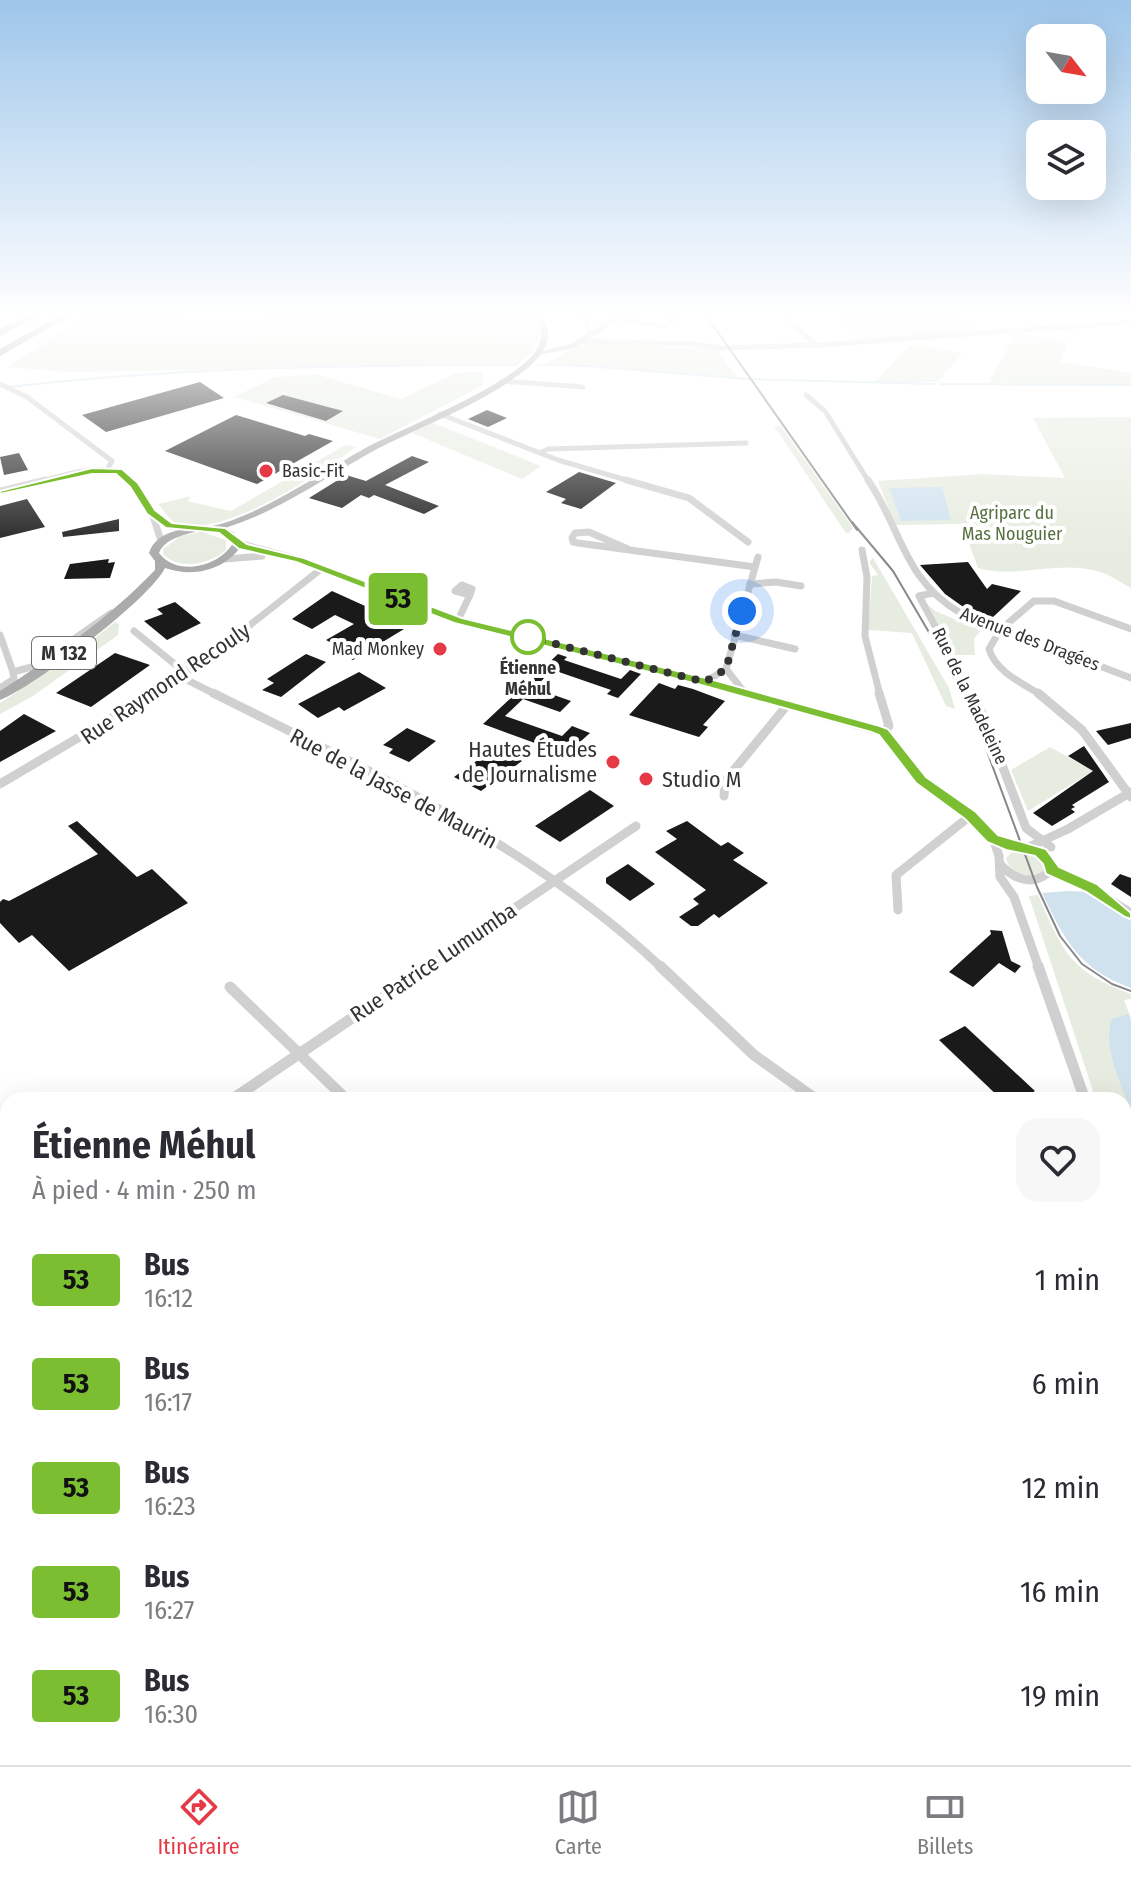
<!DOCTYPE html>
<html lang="fr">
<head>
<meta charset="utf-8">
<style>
	body { margin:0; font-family:"Fira Sans Condensed",sans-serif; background:#f7f7f7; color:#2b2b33; height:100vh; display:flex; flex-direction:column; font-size:30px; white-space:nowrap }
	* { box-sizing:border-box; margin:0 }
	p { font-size:26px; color:#7c7c81 }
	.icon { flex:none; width:44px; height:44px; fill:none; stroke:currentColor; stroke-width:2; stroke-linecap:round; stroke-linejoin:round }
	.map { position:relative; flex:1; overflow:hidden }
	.side { position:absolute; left:0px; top:1092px; width:1132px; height:674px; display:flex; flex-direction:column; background:#fff; border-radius:24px 24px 0 0; box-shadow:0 8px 32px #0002 }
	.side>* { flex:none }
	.badge { padding:0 16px; border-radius:6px; font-size:28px; line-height:52px }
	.needle { width:52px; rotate:121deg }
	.controls { position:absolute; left:1026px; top:24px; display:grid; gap:16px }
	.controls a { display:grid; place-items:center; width:80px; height:80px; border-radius:16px; background:#fff; box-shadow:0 8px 32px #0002; font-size:40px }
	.you { position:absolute; width:40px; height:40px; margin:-20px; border:6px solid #fff; border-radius:50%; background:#1a73e8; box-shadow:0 0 0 12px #1a73e833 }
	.map>.badge { position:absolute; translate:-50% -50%; box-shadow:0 0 0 4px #fff }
	.round { display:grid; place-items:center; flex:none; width:84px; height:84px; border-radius:24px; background:#f7f7f7 }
	.headline { display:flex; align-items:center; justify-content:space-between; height:136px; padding:0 32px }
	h1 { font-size:38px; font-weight:700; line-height:60px }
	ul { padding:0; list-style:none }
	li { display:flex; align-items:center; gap:24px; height:104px; padding:0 32px }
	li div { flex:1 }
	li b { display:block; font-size:30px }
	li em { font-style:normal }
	li .badge { min-width:88px; font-weight:700; text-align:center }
	.menu { display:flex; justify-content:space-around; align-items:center; height:112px; border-top:2px solid #e1e1e2; background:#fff; font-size:22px; color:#7c7c81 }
	.menu a { display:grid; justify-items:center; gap:4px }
	.menu .on { color:#e63946 }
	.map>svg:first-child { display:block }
	.green { fill:#e6ecdf }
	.water { fill:#cfe2ee }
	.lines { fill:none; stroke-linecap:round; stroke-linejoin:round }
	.stream { stroke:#cfe2ee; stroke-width:2 }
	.building { fill:#1a1a1a }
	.street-far4 { stroke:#d0d0d0; stroke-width:5 }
	.street-far3 { stroke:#d0d0d0; stroke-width:7 }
	.street-far2 { stroke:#d0d0d0; stroke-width:9 }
	.street-far1 { stroke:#d0d0d0; stroke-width:11 }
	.street { stroke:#d0d0d0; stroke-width:14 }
	.secondary { fill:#bdbdbd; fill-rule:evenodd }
	.primary { fill:#ababab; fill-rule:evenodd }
	.highway { fill:#9a9a9a; fill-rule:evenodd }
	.tram { stroke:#888; stroke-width:2 }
	.line { fill:#7bbe31; stroke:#fff; stroke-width:2 }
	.walk { stroke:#333; stroke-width:8; stroke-dasharray:0 14.4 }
	.poi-dot { fill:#e63946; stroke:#fff; stroke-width:3 }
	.stop-dot { fill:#fff; stroke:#7bbe31; stroke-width:4 }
	.labels { text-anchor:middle; stroke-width:8; stroke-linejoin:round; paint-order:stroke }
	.far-poi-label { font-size:18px; fill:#333; stroke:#fff; text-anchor:start }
	.far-park-label { font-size:18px; fill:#56703f; stroke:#fff }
	.far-street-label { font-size:18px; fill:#333; stroke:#fff }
	.far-stop-label { font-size:18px; font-weight:bold; fill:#333; stroke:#fff }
	.shield { fill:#fff; stroke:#707070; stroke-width:2 }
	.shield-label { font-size:20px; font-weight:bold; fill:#333 }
	.street-label { font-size:22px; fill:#333; stroke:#fff }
	.poi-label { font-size:22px; fill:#333; stroke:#fff; text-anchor:end }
</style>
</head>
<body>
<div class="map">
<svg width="1131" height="1765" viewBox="0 0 1131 1765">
	<rect width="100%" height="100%" fill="#fff"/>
	<!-- green -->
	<g class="green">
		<polygon points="89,314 176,314 186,320 262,322 272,314 531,314 541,334 532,353 517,365 68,372 8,367"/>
		<polygon points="835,314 955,314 980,331 861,340"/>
		<polygon points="1009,331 1065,340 1067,343 1061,362 1131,373 1131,385 989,383 1012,339"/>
		<polygon points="585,342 716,349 739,379 544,364"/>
		<polygon points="919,345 962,353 938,382 875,382 909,346"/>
		<polygon points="482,372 483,385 380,439 234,397 275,377 318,375 401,399 456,373"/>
		<path d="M1131,417V588C1120,582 1109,574 1097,571C1058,560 1016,579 978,568L962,524L895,525L878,481L982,474L1065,478L1033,418Z"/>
		<polygon points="431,422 541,466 522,479 412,433"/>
		<polygon points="774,426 781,426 853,528 849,533 846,533"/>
		<path d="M345,445L356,447C319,473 221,542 175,522C167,518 164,510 158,504L187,497L191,498L187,501L231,511Z"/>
		<path d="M202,532L226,540V550C210,564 179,571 163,554V549L181,536Z"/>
		<polygon points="873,558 949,688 955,709 946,706 912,633 868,630 872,576 878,575 869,562"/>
		<polygon points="928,605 935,611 981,630 974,639 975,655 955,655"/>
		<polygon points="115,622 119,624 118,635 33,696 0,714 0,703 74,655"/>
		<polygon points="1050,747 1093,771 1028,811 1011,770"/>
		<path d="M1013,851L1037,854L1047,867L1043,873C1028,877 1010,876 1006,858Z"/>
		<path d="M1038,895C1063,952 1069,971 1131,994V999L1124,1000L1131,1018V1162L1124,1163V1100H1096L1029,896Z"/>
	</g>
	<!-- water -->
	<g class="water">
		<polygon points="942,487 951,520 901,521 889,488"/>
		<path d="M1068,891L1088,892L1131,921V988C1079,969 1065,941 1042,893Z"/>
		<path d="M1128,1014L1131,1022V1110C1121,1083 1102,1047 1112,1019Z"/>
	</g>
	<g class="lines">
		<!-- stream -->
		<g class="stream">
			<polyline points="538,365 593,366 746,379 935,384"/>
			<polyline points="940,384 1131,385"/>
			<path d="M10,387C178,367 348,365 517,365"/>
		</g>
	</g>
	<!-- building -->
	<g class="building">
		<polygon points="200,382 224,398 106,432 82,415"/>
		<polygon points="283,395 343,411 326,421 266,403"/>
		<polygon points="487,410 507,418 488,427 468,419"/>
		<polygon points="236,415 305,436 309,434 333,441 257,484 165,451"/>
		<polygon points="19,453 28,470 4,475 0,457"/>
		<polygon points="412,456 429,462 385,485 439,506 424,514 374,495 369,498 361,495 342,508 309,498 346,475 366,481"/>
		<polygon points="579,472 616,483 581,509 561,503 566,499 546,492"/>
		<polygon points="27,499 45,527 0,538 0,506"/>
		<polygon points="119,519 119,531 63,537 62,532"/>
		<polygon points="109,559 108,563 115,562 110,578 64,579 70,564"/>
		<polygon points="968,562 987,589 992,584 1021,591 992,618 962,606 945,594 920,565"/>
		<polygon points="332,591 374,610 409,626 353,660 336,651 341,648 326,640 354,624 335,615 312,629 292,619"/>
		<polygon points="175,602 201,623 167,640 144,621 163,614 157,609"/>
		<polygon points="115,653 150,665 91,707 56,693"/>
		<polygon points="306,654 326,662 281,697 262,690 274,683 267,679"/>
		<polygon points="558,654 567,657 564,660 621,679 630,670 641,674 618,698 607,694 611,690 553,670 534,688 571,701 560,712 523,699 505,716 562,736 572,726 590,733 563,757 551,753 554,750 483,724"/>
		<polygon points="359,672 386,688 344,711 339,707 318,718 298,704"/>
		<polygon points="659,683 675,689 678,685 693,689 725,701 703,725 708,727 699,737 629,715"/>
		<polygon points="24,714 56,731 0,762 0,731"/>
		<polygon points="1131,723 1131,738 1108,745 1096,731"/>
		<polygon points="407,728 436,741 409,762 389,753 393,749 383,745"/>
		<polygon points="1084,746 1109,782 1072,805 1075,807 1071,809 1075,812 1052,826 1033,813 1093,771 1068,756"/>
		<polygon points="496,747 522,761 481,791 454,777"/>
		<polygon points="590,790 614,806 560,842 535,826"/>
		<polygon points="77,821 137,877 152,869 188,903 69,971 32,935 19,943 0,923 0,902 3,899 9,901 98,854 68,826"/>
		<polygon points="687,821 721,846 728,842 744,853 733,860 768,883 719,918 714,914 698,926 691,926 679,917 699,904 693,899 706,890 655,852 677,839 666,831"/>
		<polygon points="628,864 655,884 630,901 606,883 606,878"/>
		<polygon points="1120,874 1131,878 1131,897 1111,884"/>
		<polygon points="990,930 1002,931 1011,961 1021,966 1015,973 999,963 973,987 949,972 991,934"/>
		<polygon points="965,1026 1035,1091 1020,1100 1002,1100 939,1040"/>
	</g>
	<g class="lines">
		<!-- street-far4 -->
		<g class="street-far4">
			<polyline points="583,314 591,335"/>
			<polyline points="783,314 815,345"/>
			<polyline points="618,319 664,326 673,321 670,314"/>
			<polyline points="582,341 693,344 720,348 820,345 1131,322"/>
			<polyline points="502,381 583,387"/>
			<polyline points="0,384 27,397 112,461 107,470"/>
			<polyline points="806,395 825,411 869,482"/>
			<polyline points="440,414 558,460 633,482"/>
			<polyline points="540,453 548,449 746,443"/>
			<path d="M38,482C65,475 111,458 132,482"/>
		</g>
		<!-- street-far3 -->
		<g class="street-far3">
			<polyline points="131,480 153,516 161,541"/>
			<polyline points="626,480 689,498 748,542"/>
			<path d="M868,480C901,528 904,580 959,612L1131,678"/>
			<polyline points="0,491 46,480"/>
			<polyline points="151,512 170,526 193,529"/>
			<polyline points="238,543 300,560 447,617 753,695"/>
			<polyline points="628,549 589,532 575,533 572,538 573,542 578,543 755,567"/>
			<polyline points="862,550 867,577 865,636 880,695"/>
			<polyline points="226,559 262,556"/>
			<polyline points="750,584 776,582 801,586"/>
			<polygon points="462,585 472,589 470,595 455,591"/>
			<polyline points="933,593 919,596 972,695"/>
			<polyline points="458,620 470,595"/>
			<polyline points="134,631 177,666 189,671"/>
			<polyline points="0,635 13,672"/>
			<polyline points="734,635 795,649"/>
			<polyline points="726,669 744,692"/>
			<polyline points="13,672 35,666 111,613"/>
			<polyline points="181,677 217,695"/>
			<polyline points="705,682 726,669 758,557"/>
			<polyline points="0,688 14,679 13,672"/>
			<polyline points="150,695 245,629 321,569"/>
			<path d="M1041,695C1022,683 996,672 989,649L1000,630L1034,601H1054L1131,629"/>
		</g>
		<!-- street-far2 -->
		<g class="street-far2">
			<path d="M213,693C371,772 532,845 662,968"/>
			<polyline points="745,693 883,732 921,780 970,816 993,838 999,856 1000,877 1014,897 1039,968"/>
			<polyline points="879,693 889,726 883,732"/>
			<polyline points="971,693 983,715 1026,828 1051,847"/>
			<polyline points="1038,693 1082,730 1131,797"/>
			<polyline points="0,784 154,693"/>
			<polyline points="724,796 725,781 788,704"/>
			<polyline points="993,838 1006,845 1042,853 1051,870"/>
			<polyline points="1029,847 1068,829 1131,792"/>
			<path d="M1000,864C1014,880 1035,887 1051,870"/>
			<polyline points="1051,870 1091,888 1131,913"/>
			<polyline points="898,910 896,875 970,816"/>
			<polyline points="426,968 636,826"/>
		</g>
		<!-- street-far1 -->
		<g class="street-far1">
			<polyline points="660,966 754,1055 817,1100"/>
			<polyline points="1038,966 1085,1100"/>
			<polyline points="230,987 347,1100"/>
			<polyline points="231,1100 429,966"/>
			<polyline points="0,1254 8,1249"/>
			<polyline points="1124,1256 1131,1275"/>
		</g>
		<!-- street -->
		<g class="street">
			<polyline points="1124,1718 1131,1713"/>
			<polyline points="770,1758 775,1765"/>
			<polyline points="191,1765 203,1758"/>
			<polyline points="1052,1765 1063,1758"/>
		</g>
		<!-- secondary -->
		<polygon class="secondary" points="620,314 628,314 575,348 538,355 534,353 570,344"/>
		<!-- primary -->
		<g class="primary">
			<path d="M535,314H542C549,327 551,341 541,354C512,392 421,426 377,449C327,476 280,511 225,528L233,532L243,543C227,570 194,578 165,568C150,599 34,687 0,700V691C56,655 109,618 155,570V561L149,553C157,528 191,528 212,526C225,524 240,517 252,512C293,493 330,468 369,446C408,426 517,383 537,349C544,337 541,325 535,314ZM194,532L221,533L233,543C219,567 177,577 159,553C165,539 181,536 194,532Z"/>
			<polygon points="1131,1180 1131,1196 1124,1198 1124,1182"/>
			<polygon points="1131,1203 1131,1219 1124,1221 1124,1205"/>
			<polygon points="29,1758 63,1758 60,1765 26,1765"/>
			<polygon points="82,1758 114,1758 111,1765 79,1765"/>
		</g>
		<!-- highway -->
		<g class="highway">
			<polygon points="30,314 41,314 0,336 0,329"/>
			<polygon points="62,314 73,314 0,356 0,349"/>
		</g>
		<!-- tram -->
		<g class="tram">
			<polyline points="705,314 857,530"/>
			<polyline points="852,522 893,571 967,697 1037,887 1060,936 1082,964 1112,984 1131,991"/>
		</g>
	</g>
	<!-- sky -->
	<linearGradient id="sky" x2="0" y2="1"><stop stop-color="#9ec6ea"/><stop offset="0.56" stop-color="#fff"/><stop offset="1" stop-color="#fff" stop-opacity="0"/></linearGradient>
	<rect width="1131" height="561" fill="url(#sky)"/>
	<!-- line -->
	<polygon class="line" points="92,468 122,469 138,483 155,510 172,523 225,528 247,544 304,558 462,618 710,679 880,726 888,729 926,777 976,812 998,835 1046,849 1059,867 1097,884 1131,913 1131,919 1125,917 1086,892 1046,874 1043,864 1035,856 1006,850 987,842 965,819 916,783 879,735 871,732 701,685 454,623 296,562 239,549 219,533 166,528 147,514 130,487 116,474 92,474 0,494 0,491"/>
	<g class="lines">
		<!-- walk -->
		<polyline class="walk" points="528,637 705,682 726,669 742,611"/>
	</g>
	<!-- markers -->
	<g class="poi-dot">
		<circle cx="266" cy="471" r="8"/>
		<circle cx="440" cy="649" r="8"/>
		<circle cx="613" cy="762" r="8"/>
		<circle cx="646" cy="779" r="8"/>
	</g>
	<circle class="stop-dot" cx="528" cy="637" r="16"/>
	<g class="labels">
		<!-- far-poi labels -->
		<g class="far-poi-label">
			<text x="282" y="477">Basic-Fit</text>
			<text x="424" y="655" text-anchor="end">Mad Monkey</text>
		</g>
		<!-- far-park labels -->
		<g class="far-park-label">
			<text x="1012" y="519">Agriparc du<tspan x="1012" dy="21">Mas Nouguier</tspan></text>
		</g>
		<!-- far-street labels -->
		<g class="far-street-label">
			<text transform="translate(1030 639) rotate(21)" y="6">Avenue des Dragées</text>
			<text transform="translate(970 696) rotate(64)" y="6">Rue de la Madeleine</text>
		</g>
		<!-- far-stop labels -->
		<g class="far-stop-label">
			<text x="528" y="674">Étienne<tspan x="528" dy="21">Méhul</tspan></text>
		</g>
		<!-- shield labels -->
		<rect class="shield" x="32" y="637" width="64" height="32" rx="6"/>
		<g class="shield-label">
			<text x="64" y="660">M 132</text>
		</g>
		<!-- street labels -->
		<g class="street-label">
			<text transform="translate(165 683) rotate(-34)" y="8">Rue Raymond Recouly</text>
			<text transform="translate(394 788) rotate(28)" y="8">Rue de la Jasse de Maurin</text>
			<text transform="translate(433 962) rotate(-34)" y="8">Rue Patrice Lumumba</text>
		</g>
		<!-- poi labels -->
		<g class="poi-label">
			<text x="597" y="757">Hautes Études<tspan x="597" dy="25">de Journalisme</tspan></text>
			<text x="662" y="787" text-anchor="start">Studio M</text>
		</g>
	</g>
</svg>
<div class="controls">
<a><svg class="needle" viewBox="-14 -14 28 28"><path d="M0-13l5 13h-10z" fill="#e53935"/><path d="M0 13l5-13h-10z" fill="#7c7c81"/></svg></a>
<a><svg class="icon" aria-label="layers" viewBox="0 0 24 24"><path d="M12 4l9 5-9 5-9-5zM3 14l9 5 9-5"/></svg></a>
</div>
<div class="you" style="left:742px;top:611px"></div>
<b class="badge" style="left:398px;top:599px;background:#7bbe31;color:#111">53</b>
<section class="side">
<div class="headline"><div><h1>Étienne Méhul</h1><p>À pied · 4 min · 250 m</p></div><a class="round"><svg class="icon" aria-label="heart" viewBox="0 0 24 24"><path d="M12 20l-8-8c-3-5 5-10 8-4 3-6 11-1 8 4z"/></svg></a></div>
<ul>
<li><span class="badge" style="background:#7bbe31;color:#111">53</span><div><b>Bus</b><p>16:12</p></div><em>1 min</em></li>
<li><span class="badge" style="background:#7bbe31;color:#111">53</span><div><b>Bus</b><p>16:17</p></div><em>6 min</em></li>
<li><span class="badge" style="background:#7bbe31;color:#111">53</span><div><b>Bus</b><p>16:23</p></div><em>12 min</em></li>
<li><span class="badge" style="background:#7bbe31;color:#111">53</span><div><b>Bus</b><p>16:27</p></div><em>16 min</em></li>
<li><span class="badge" style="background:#7bbe31;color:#111">53</span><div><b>Bus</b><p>16:30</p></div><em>19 min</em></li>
</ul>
</section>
</div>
<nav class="menu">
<a class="on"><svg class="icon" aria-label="directions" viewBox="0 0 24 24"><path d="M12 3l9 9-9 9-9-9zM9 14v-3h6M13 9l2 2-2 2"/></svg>Itinéraire</a>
<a><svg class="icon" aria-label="map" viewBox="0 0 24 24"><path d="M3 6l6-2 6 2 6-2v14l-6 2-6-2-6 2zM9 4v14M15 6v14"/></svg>Carte</a>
<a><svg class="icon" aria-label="tickets" viewBox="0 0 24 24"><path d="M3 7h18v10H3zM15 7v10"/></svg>Billets</a>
</nav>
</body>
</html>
